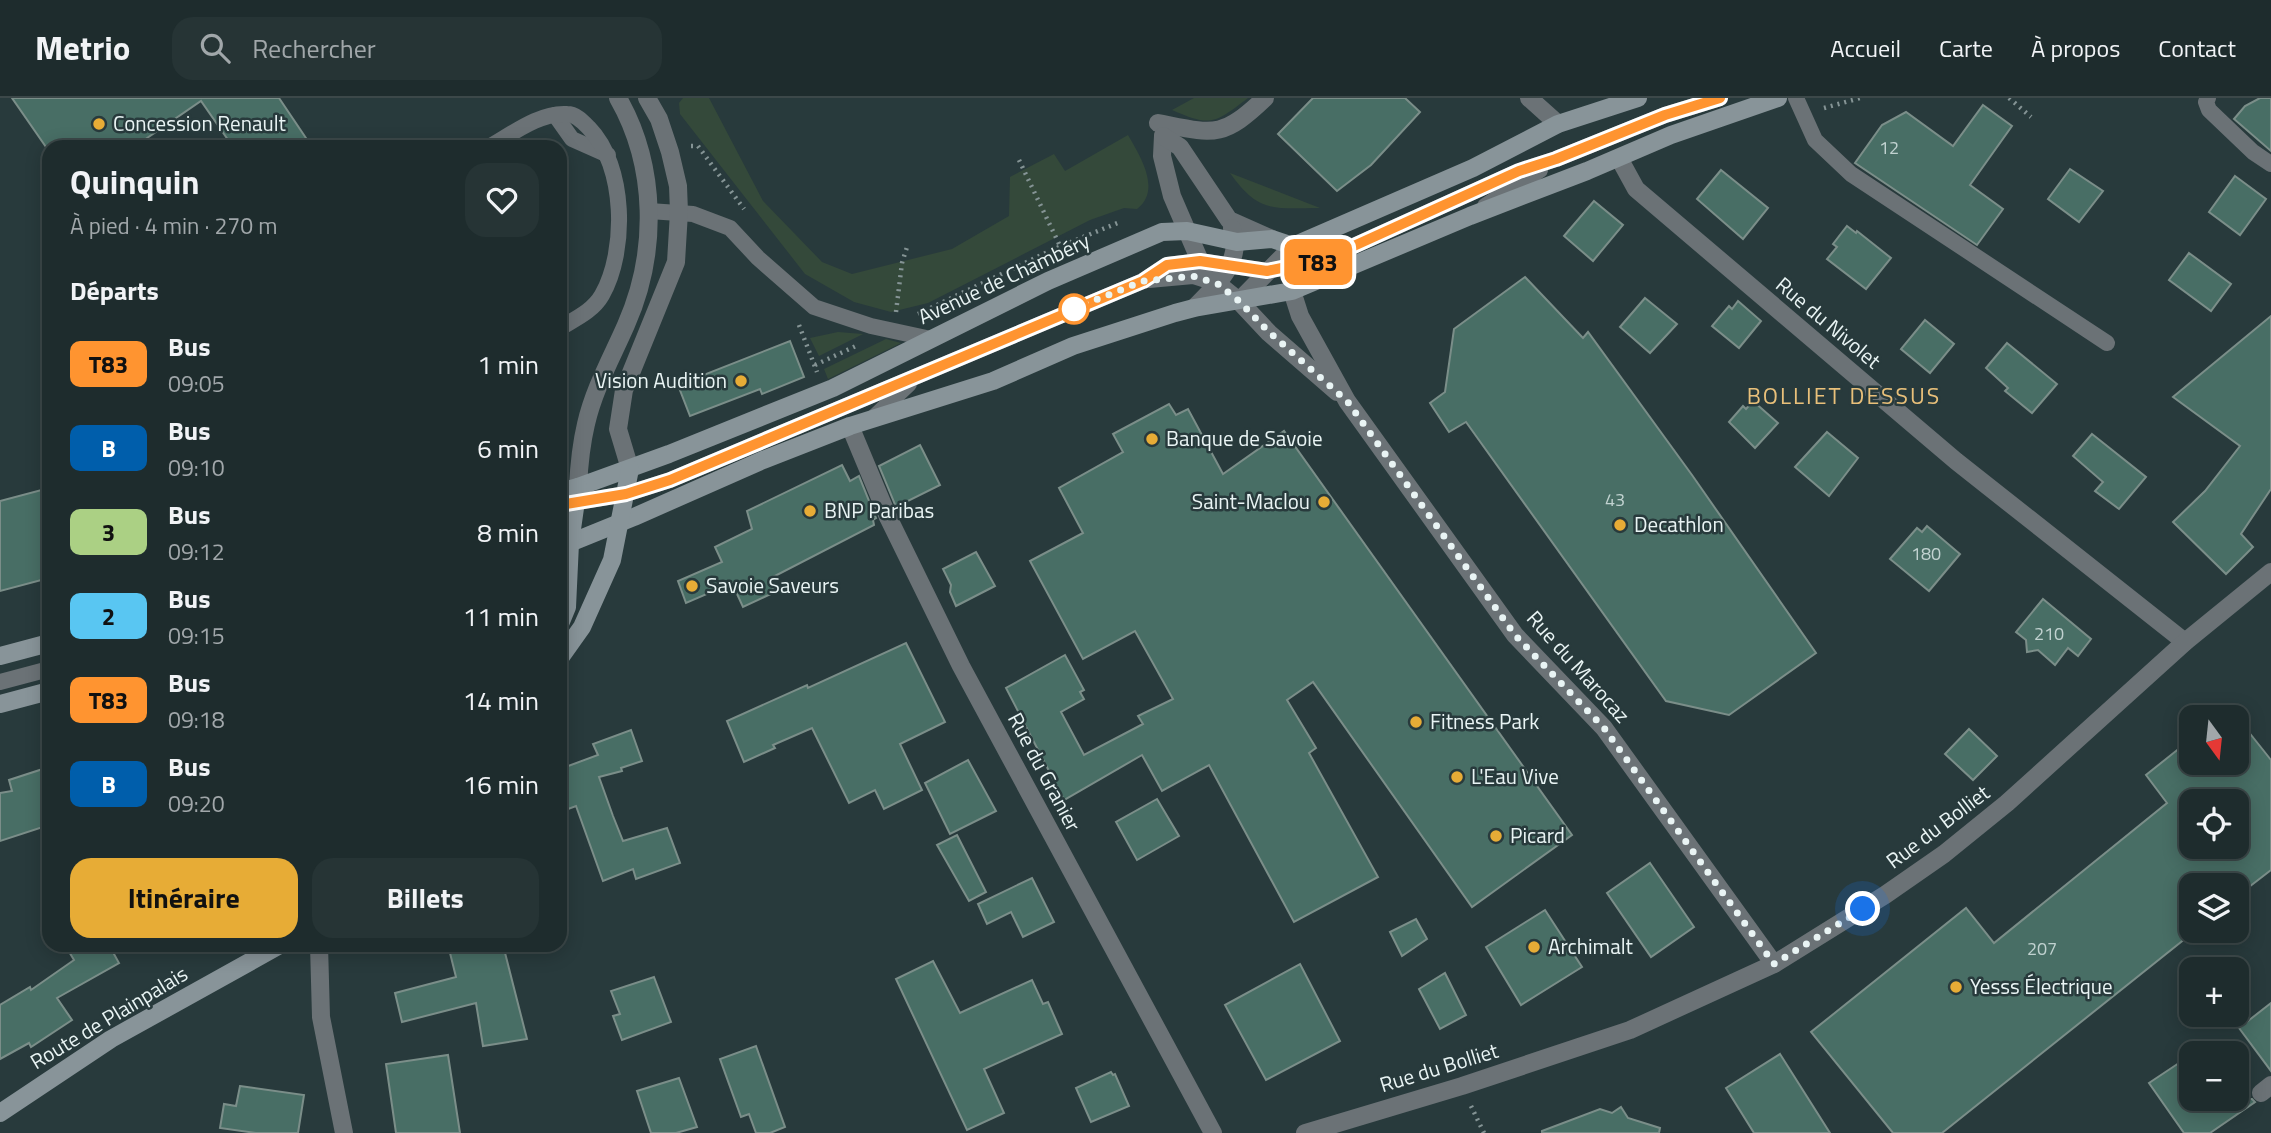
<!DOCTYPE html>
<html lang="fr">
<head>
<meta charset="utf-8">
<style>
	body { margin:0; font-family:"Titillium Web",sans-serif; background:#263435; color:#f1f3f6; height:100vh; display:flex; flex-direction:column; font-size:26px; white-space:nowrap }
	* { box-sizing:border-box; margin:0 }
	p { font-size:23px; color:#a1a7aa }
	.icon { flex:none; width:38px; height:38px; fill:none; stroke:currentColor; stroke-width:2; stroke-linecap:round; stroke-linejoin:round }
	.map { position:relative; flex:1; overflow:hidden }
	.sheet { position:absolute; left:42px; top:42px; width:525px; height:812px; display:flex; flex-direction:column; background:#1e2c2d; border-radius:21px; box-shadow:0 4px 18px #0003,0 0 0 2px #3c4849 }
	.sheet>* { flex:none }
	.badge { padding:0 14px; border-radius:10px; font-size:24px; line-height:46px }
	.needle { width:46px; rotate:165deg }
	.buttons { position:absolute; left:2179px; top:607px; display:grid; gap:14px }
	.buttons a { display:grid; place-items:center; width:70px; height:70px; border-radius:14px; background:#1e2c2d; box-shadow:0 4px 18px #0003,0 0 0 2px #3c4849; font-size:35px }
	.you { position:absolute; width:35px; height:35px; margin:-18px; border:5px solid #fff; border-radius:50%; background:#1a73e8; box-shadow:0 0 0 10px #1a73e833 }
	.map>.badge { position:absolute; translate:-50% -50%; box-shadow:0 0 0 4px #fff }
	h2 { padding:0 28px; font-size:26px; line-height:63px }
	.round { display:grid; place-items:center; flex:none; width:74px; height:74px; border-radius:21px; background:#263435 }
	.summary { display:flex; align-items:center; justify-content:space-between; height:119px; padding:0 28px }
	h1 { font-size:33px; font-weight:700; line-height:52px }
	.action { display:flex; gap:14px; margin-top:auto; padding:14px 28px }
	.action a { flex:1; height:80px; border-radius:21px; background:#e7ac36; color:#111; font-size:28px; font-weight:700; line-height:80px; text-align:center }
	.action a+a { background:#263435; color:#f1f3f6 }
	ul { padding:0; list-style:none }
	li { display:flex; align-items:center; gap:21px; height:84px; padding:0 28px }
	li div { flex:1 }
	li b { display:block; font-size:26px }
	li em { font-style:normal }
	li .badge { min-width:77px; font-weight:700; text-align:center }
	header { display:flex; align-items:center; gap:42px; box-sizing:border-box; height:98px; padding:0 35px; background:#1e2c2d; border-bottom:2px solid #3c4849 }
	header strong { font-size:33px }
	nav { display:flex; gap:38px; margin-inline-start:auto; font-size:24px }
	.search { width:490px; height:63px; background:#263435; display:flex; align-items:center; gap:18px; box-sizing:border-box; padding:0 24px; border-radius:21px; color:#a1a7aa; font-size:26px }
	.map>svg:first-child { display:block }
	.green { fill:#34493a }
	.building { fill:#486e65; stroke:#7b8e89; stroke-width:2; fill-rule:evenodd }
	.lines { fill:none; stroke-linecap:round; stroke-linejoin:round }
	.path { stroke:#859495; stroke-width:4.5; stroke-dasharray:2 5; stroke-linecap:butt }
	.service { stroke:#6b7276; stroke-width:16 }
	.minor { stroke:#6b7276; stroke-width:18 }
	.tertiary { stroke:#6b7276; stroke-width:18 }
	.secondary { stroke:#889499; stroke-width:18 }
	.line-casing { stroke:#fff; stroke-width:16 }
	.line { stroke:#ff9430; stroke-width:10 }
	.walk { stroke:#e9f4f4; stroke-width:7; stroke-dasharray:0 12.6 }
	.poi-dot { fill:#e7ac36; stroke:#283a3c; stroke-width:2.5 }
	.stop-dot { fill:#fff; stroke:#ff9430; stroke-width:3.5 }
	.labels { text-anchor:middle; stroke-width:5; stroke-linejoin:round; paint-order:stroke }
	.number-label { font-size:18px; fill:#c1d2d0 }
	.poi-label { font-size:21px; fill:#e9f4f4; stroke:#283a3c; text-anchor:start }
	.street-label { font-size:21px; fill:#e9f4f4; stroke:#283a3c }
	.neighbourhood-label { font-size:23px; letter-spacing:2px; fill:#e9c07a; stroke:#283a3c }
</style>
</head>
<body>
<header>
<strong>Metrio</strong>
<div class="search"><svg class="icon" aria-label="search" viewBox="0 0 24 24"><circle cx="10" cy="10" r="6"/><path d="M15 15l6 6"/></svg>Rechercher</div>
<nav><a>Accueil</a><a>Carte</a><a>À propos</a><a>Contact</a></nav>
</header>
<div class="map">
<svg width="2271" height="1035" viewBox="0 0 2271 1035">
	<rect width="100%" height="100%" fill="#283a3c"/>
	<!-- green -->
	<g class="green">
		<path d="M683,0H709L763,103L822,164L852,176L952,151L1009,118L1010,79L1054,56L1065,73L1128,37C1140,58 1162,92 1137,111L1124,110L1090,122L928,205L891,214L854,204L805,176L680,16L679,5Z"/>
		<path d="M1194,0H1248C1214,26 1211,29 1172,12Z"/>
		<path d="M1230,75L1320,110C1274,110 1259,116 1230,75Z"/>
		<polygon points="838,234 863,236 819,258 810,240"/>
		<polygon points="886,241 901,245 828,281 824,271"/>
	</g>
	<!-- building -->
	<g class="building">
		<polygon points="12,0 279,0 312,49 233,49 201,3 134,49 46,49"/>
		<polygon points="1313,0 1405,0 1420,14 1371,67 1337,93 1278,36"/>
		<polygon points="2260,0 2271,0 2271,53 2234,21 2245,8"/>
		<polygon points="1983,7 2012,28 1970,87 2003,111 1977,147 1855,65 1882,27 1906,14 1953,48"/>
		<polygon points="2070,71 2103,93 2079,124 2048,101"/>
		<polygon points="1721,72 1768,110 1743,141 1697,101"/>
		<polygon points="2235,78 2266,101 2240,137 2209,114"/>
		<polygon points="1594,103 1623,127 1593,163 1564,138"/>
		<polygon points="1847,128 1856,135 1857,133 1891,160 1866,191 1827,161 1837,149 1833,146"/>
		<polygon points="2189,155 2231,186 2211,213 2169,182"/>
		<polygon points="1525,179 1583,240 1588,234 1692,377 1816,555 1729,617 1666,603 1466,324 1449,334 1430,305 1445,294 1454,231"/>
		<polygon points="1645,200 1677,226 1650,255 1620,229"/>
		<polygon points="1738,203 1761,223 1739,250 1712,228 1729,208 1732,211"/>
		<polygon points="2271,218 2271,391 2241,436 2253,449 2226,476 2173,424 2205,393 2240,348 2173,299"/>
		<polygon points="1925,222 1954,246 1930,275 1901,251"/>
		<polygon points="790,243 804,279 762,296 760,291 690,318 678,287"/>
		<polygon points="2007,245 2057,286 2032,315 2005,293 2008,290 1986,270"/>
		<polygon points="1753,303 1778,325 1755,350 1729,324 1743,308 1746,311"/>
		<polygon points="1169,306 1176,317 1188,311 1223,376 1284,333 1572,737 1472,809 1313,584 1287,602 1316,650 1309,655 1378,779 1294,824 1209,667 1162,693 1142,657 1064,702 1006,590 1065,557 1084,592 1080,594 1084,601 1061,614 1084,657 1143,626 1138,618 1173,601 1135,533 1083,561 1030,463 1083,435 1059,390 1123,354 1113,336"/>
		<polygon points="1827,334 1858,360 1829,398 1795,369"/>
		<polygon points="2092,336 2146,379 2119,411 2095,393 2103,384 2073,358"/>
		<polygon points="920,347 940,387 896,409 879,368"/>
		<polygon points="842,367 850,383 859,378 876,420 873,422 874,427 769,481 775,494 743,509 732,485 686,505 678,483 722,464 715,449 752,431 747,413"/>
		<polygon points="49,390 49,480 0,493 0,403"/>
		<polygon points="1927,428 1960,456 1929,493 1890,461 1917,430 1922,434"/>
		<polygon points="976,454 995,488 956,508 950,494 951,487 943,471"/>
		<polygon points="2043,501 2091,541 2078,558 2068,550 2055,567 2038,552 2027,554 2026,542 2016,534"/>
		<polygon points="906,545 945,624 900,646 922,692 884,711 875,692 849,705 812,630 773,647 775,650 744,664 727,623 807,587 808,590"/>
		<path d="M2236,618L2271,662V772L2236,799V788H2191V836L1942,1035H1893L1811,934L1966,810L1994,845L2167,705L2146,677L2191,641V665H2236ZM2191,704H2236V749H2191Z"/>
		<polygon points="1969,631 1997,658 1973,682 1945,656"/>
		<polygon points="631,632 642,663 621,670 622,673 599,679 613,718 623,743 667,730 680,765 636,781 633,771 603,783 576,708 560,714 560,671 598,657 593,646"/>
		<polygon points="968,662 996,713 950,736 925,685"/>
		<polygon points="49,669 49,727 0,743 0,695 12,693 9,682"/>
		<polygon points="1157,701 1179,738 1137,762 1116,724"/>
		<polygon points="957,737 986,794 969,803 937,747"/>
		<polygon points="1650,765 1694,829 1651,859 1607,795"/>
		<polygon points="1032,780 1054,824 1023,839 1011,814 987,826 978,806"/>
		<polygon points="1545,812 1582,869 1521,907 1486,849"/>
		<polygon points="1416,821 1427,841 1402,858 1390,834"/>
		<polygon points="65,847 109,847 119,865 57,900 72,922 31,949 29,945 0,961 0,907 30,889 31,892 74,862"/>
		<polygon points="448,847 503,847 527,941 483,948 476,905 402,924 395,895 456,879"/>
		<polygon points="933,863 960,915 1032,882 1043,906 1048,904 1062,936 984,971 1004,1015 967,1032 896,881"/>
		<polygon points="1300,866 1340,943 1266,982 1225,907"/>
		<polygon points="1445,875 1466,917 1440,931 1419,891"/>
		<polygon points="654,879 671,924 622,942 613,918 620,916 611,893"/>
		<polygon points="2271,905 2271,973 2239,930"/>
		<polygon points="756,948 785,1029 770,1035 756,1035 749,1016 741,1019 720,961"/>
		<polygon points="1780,956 1830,1035 1754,1035 1726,990"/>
		<polygon points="448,957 460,1035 396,1035 386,966"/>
		<polygon points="2191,957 2191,1001 2252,1001 2255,1004 2210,1035 2184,1035 2149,985"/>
		<polygon points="1111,974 1113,977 1115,976 1129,1008 1091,1024 1076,990"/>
		<polygon points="679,980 697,1029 676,1035 651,1035 637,993"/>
		<polygon points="240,988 304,997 298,1035 256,1035 220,1030 224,1006 236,1008"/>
		<polygon points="1621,1009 1628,1020 1660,1030 1659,1035 1542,1035 1542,1033 1600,1011 1612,1015"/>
	</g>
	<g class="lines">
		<!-- path -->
		<g class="path">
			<polyline points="2009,0 2031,19"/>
			<polyline points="1824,10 1860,0"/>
			<polyline points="691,48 698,48 744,111"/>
			<polyline points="1019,62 1060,148"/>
			<polyline points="896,214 902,165 907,149"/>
			<polyline points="918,216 1054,151 1120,124"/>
			<polyline points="799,227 817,274"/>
			<polyline points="815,267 858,247"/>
			<polyline points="1471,1008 1484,1035"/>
		</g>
		<!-- service -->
		<g class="service">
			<polyline points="1796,0 1815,42 1851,76 2107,245"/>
			<polyline points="2208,0 2206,4 2209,12 2253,54 2271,66"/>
			<polyline points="555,17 572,41 608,57"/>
			<path d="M489,49C512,36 540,14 567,16C576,16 583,24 589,30C626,68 627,153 602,197C593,213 575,221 560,230"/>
			<polyline points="1485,108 1540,72"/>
			<polyline points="649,113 693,116 730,130 758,160 814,209 871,228 931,241"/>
			<polyline points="1149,182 1193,178 1218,186"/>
			<polyline points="873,320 909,286"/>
			<polyline points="560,407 626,396 670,382 1143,183 1167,167 1200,163 1267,173 1325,161 1519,73 1556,61 1665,17 1720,0"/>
			<polyline points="0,584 49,571"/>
		</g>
		<!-- minor -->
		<g class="minor">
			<polyline points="1529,0 1558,26"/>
			<path d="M1158,25C1214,36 1222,41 1265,0"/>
			<polyline points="1163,38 1162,58 1172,98 1200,163 1218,186 1239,203 1269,235 1337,294"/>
			<polyline points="1163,38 1180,49 1229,122 1272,141"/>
			<polyline points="1619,60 1636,91 1956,363 2185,544"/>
			<polyline points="1292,193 1300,218 1347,303 1515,537 1604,630 1774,866"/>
			<polyline points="1239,203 1293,148"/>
			<path d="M1194,210C1216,188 1244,163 1232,130"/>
			<polyline points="850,328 888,419"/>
			<polyline points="630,371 618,331 624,292 676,164 679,114 678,88 670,54 659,21 647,0"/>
			<path d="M578,389C579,368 581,347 586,326C594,291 612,259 626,227C658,155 657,68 618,0"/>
			<polyline points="2261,995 2271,987"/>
			<polyline points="1305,1035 1462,988 1630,932 1774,866 1885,797 1944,756 2007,705 2185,544 2271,474"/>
		</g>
		<!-- tertiary -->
		<g class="tertiary">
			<polyline points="888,419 961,568 1213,1035"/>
			<polyline points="319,847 321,919 344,1035"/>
		</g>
		<!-- secondary -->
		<g class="secondary">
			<polyline points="560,394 578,389 669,356 833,290 1048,183 1162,134 1187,133 1237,144 1272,141 1293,148 1473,70 1558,26 1638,0"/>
			<polyline points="560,449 634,419 763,362 850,328 993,283 1073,248 1175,215 1194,210 1292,193 1470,118 1587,73 1671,37 1778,0"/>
			<polyline points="560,526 567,509 570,445 578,389"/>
			<polyline points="0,558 49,545"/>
			<polyline points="560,560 582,529 612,462 630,371"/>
			<polyline points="0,606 49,593"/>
			<polyline points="0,1015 111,941 280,847"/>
		</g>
	</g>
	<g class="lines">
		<!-- line casing -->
		<g class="line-casing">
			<polyline id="line" points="560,407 626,396 670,382 1143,183 1167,167 1200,163 1267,173 1325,161 1519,73 1556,61 1665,17 1720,0"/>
		</g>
		<!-- line -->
		<use href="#line" class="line"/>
		<!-- walk -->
		<polyline class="walk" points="1074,211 1068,213 1143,183 1193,178 1218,186 1239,203 1269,234 1347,303 1515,537 1604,630 1774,866 1863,811"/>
	</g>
	<!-- markers -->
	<g class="poi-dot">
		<circle cx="99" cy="26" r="7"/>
		<circle cx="741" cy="283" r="7"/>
		<circle cx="1152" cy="341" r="7"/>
		<circle cx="1324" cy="404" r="7"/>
		<circle cx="810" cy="413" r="7"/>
		<circle cx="1620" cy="427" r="7"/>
		<circle cx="692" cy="488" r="7"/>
		<circle cx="1416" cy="624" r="7"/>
		<circle cx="1457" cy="679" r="7"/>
		<circle cx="1496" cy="738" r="7"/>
		<circle cx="1534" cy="849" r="7"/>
		<circle cx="1956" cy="889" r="7"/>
	</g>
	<circle class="stop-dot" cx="1074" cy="211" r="14"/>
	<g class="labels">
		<!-- number labels -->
		<g class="number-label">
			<text x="1889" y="56">12</text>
			<text x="1615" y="408">43</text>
			<text x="1926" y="462">180</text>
			<text x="2049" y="542">210</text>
			<text x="2042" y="857">207</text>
		</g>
		<!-- poi labels -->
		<g class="poi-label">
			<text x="113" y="33">Concession Renault</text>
			<text x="727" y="290" text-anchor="end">Vision Audition</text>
			<text x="1166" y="348">Banque de Savoie</text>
			<text x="1310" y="411" text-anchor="end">Saint-Maclou</text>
			<text x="824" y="420">BNP Paribas</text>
			<text x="1634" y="434">Decathlon</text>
			<text x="706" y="495">Savoie Saveurs</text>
			<text x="1430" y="631">Fitness Park</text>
			<text x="1471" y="686">L'Eau Vive</text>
			<text x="1510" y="745">Picard</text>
			<text x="1548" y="856">Archimalt</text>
			<text x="1970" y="896">Yesss Électrique</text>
		</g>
		<!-- street labels -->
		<g class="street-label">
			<text transform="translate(1004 181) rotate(-25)" y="7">Avenue de Chambéry</text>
			<text transform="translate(1828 225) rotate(40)" y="7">Rue du Nivolet</text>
			<text transform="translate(1578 569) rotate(48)" y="7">Rue du Marocaz</text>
			<text transform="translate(1044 674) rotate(62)" y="7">Rue du Granier</text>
			<text transform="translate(1938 729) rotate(-37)" y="7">Rue du Bolliet</text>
			<text transform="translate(109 920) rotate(-31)" y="7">Route de Plainpalais</text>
			<text transform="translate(1439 970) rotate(-17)" y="7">Rue du Bolliet</text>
		</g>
		<!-- neighbourhood labels -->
		<g class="neighbourhood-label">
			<text x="1844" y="306">BOLLIET DESSUS</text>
		</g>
	</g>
</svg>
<div class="buttons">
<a><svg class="needle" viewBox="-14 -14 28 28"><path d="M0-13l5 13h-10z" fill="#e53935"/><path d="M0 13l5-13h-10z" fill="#a1a7aa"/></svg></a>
<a><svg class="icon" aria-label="locate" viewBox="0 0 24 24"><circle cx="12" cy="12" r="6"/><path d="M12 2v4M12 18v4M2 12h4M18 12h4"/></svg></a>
<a><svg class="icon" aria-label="layers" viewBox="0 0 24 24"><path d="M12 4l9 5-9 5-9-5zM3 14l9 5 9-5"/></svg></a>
<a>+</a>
<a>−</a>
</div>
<div class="you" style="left:1863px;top:811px"></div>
<b class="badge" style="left:1318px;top:164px;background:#ff9430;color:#111">T83</b>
<section class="sheet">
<div class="summary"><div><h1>Quinquin</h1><p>À pied · 4 min · 270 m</p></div><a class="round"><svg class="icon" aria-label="heart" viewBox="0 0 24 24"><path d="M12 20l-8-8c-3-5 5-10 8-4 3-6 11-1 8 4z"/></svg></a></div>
<h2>Départs</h2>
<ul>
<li><span class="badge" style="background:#ff9430;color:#111">T83</span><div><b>Bus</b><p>09:05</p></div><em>1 min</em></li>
<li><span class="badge" style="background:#005eab;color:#fff">B</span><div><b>Bus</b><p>09:10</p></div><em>6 min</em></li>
<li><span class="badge" style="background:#abd084;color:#111">3</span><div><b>Bus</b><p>09:12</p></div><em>8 min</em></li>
<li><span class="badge" style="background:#59c6f2;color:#111">2</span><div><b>Bus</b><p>09:15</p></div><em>11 min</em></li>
<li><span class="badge" style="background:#ff9430;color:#111">T83</span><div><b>Bus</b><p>09:18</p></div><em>14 min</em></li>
<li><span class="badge" style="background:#005eab;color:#fff">B</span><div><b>Bus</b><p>09:20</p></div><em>16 min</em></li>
</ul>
<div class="action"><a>Itinéraire</a><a>Billets</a></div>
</section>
</div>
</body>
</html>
